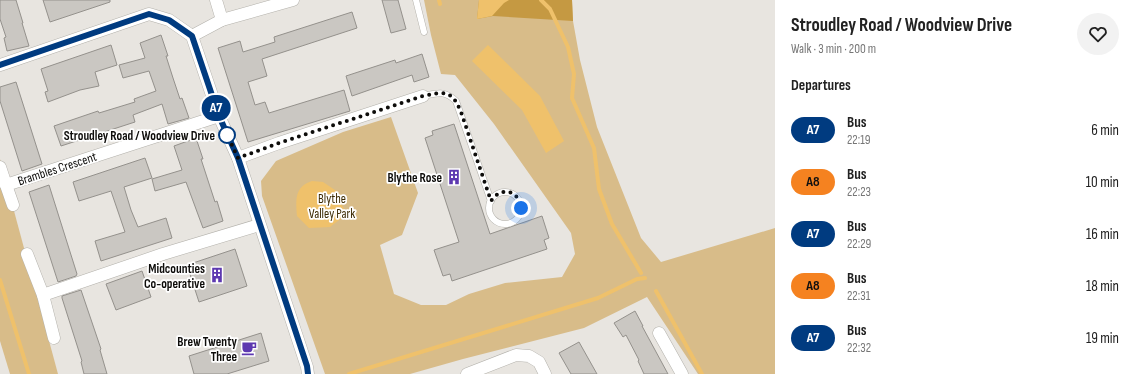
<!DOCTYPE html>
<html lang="en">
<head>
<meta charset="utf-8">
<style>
	body { margin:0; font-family:"Sofia Sans Condensed",sans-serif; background:#f2f2f2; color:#222; height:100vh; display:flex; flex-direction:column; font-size:15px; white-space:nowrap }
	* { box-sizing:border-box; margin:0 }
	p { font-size:13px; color:#767676 }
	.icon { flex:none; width:22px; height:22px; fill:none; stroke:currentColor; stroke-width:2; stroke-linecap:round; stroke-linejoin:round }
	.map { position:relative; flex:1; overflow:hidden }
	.sheet { display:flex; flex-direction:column; background:#fff; width:360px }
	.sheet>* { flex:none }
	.badge { padding:0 8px; border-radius:13px; font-size:14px; line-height:26px }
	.you { position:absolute; width:20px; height:20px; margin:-10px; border:3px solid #fff; border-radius:50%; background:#1a73e8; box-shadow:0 0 0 6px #1a73e833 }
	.map>.badge { position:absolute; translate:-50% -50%; box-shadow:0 0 0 2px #fff }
	h2 { padding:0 16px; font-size:15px; line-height:36px }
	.round { display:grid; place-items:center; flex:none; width:42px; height:42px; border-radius:21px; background:#f2f2f2 }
	.overview { display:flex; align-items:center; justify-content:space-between; height:68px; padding:0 16px }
	h1 { font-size:19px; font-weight:700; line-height:30px }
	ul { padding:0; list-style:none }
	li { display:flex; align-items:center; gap:12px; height:52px; padding:0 16px }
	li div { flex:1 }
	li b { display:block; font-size:15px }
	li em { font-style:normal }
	li .badge { min-width:44px; font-weight:700; text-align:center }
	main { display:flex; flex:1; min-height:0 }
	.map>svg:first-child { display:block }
	.green { fill:#d8bc89 }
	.forest { fill:#c59942 }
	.water { fill:#efc16b }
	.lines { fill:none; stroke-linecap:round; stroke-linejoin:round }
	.stream { stroke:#efc16b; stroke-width:4 }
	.building { fill:#cac7c2; stroke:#94918c }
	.service-casing { stroke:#b3b1ab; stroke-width:7 }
	.minor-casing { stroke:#b3b1ab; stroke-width:13 }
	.service { stroke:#fff; stroke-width:6 }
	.minor { stroke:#fff; stroke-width:12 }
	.line-casing { stroke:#fff; stroke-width:9 }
	.line { stroke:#003b80; stroke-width:6 }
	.walk { stroke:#0e0d0b; stroke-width:4; stroke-dasharray:0 7.2 }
	.stop-dot { fill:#fff; stroke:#003b80; stroke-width:2 }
	.labels { text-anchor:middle; stroke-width:3.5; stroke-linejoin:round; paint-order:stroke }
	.stop-label { font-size:13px; font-weight:bold; fill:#0e0d0b; stroke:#fff; text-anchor:end }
	.street-label { font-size:13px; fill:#0e0d0b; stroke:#fff }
	.poi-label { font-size:13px; font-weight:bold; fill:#0e0d0b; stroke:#fff; text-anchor:end }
	.park-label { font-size:13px; fill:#3c2a03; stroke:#fff }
</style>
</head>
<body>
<main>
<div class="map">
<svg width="775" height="374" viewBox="0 0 775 374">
	<rect width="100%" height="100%" fill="#e8e5e0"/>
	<!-- green -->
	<g class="green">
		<polygon points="424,0 572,0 573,21 580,60 597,127 641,238 661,262 775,228 775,374 698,374 647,297 584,328 463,359 410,374 325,374 262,196 261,181 276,161 343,132 391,117 418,193 402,235 380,245 394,294 421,305 446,305 469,294 505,283 562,277 575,254 571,233 494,124 455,75 441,74 431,35"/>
		<polygon points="0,159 58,374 10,374 0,341"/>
	</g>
	<!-- forest -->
	<polygon class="forest" points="479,0 572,0 573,21 493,16 477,19"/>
	<!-- water -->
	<g class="water">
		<polygon points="479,0 509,0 504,3 492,16 477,19"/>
		<polygon points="488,45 540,96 564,141 546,153 522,110 472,61"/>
		<path d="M312,181L323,182L338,192L340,202L347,214L330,227L309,228L297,216C296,200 294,187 312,181Z"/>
	</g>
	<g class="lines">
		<!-- stream -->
		<g class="stream">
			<polyline points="439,0 440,4"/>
			<polyline points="541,0 550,9 568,47 574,74 572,98 594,148 599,189 612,224 641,273"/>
			<polyline points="0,280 29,374"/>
			<polyline points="656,291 702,374"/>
			<polyline points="349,374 598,298 637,279 645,278"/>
		</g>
	</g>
	<!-- building -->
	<g class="building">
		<polygon points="0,0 16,0 23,23 22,23 29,46 7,51 4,38 6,37 0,19"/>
		<polygon points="43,0 110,0 110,2 50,22"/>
		<polygon points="382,0 398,0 406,29 391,33"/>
		<polygon points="352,12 357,28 262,59 267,76 248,82 255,105 265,102 269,113 344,90 350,111 248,142 218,48 240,41 243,52 275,42 274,37"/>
		<polygon points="161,35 168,56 166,56 173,78 180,99 182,98 189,118 168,124 162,104 133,115 135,122 61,146 54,126 98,111 99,113 135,102 134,99 156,91 149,71 123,78 119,65 145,58 140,43"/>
		<polygon points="111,45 117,65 95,72 99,86 80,90 48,102 45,92 48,91 41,69"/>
		<polygon points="422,54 429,77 414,82 412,75 352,96 346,76 395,60 396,63"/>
		<polygon points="16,82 42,164 22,171 0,101 0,87"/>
		<polygon points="454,124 490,234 542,216 549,238 544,240 547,249 452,281 450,274 443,276 434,250 459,242 425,138 433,135 432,131"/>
		<polygon points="196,138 203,159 201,159 215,202 217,201 223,221 203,228 186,182 155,191 152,179 182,170 174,146"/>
		<polygon points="145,158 152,178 124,187 131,210 138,227 166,218 172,238 101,261 95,241 125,232 111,191 79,201 73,182"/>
		<polygon points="49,185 77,274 76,276 58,282 29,192"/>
		<polygon points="235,249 247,286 199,302 187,265"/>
		<polygon points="142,271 151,297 116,310 106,284"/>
		<polygon points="81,290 101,349 100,350 107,374 84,374 81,362 82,361 62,298 62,296"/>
		<polygon points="635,311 643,326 642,326 668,374 644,374 638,361 639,360 626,335 623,337 614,323"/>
		<polygon points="261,333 269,361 227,374 194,374 189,356"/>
		<polygon points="579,342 597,374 571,374 559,353"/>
	</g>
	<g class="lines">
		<!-- service casing -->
		<g class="service-casing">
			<g id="service">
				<polyline points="416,0 424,32"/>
				<path d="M423,96C438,93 444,90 456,101L491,201"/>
				<circle cx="505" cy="208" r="16"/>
			</g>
		</g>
		<!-- minor casing -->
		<g class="minor-casing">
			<g id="minor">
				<polyline points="216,0 222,20"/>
				<polyline points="192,36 222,20 293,0"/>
				<polyline points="0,65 149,14 169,20 192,36 219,116 238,158 307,367 308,374"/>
				<polyline points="238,158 279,143 423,96"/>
				<polyline points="0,167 6,185"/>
				<polyline points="13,205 6,185 219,116"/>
				<polyline points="27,254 43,295 54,338"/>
				<polyline points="43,295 163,254 259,225"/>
				<polyline points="659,333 682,374"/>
				<polyline points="467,374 516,355 529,356 539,362 545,374"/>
			</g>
		</g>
		<!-- service -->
		<use href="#service" class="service"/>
		<!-- minor -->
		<use href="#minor" class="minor"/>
	</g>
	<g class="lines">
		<!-- line casing -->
		<g class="line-casing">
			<polyline id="line" points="0,65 149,14 169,20 192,36 219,116 238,158 307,366 308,374"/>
		</g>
		<!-- line -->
		<use href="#line" class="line"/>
		<!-- walk -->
		<path class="walk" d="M227,135L225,130L238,158L279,143L423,96C445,91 452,90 461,112L491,201C501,186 519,190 521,208"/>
	</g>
	<!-- icons -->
	<defs>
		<g id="building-bare" transform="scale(1.2)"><path d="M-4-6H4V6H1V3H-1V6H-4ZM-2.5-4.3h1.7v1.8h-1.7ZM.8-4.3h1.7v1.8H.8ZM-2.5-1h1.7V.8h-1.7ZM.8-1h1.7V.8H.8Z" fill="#5d38b0" stroke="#fff" stroke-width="2.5" paint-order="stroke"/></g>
		<g id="cafe-bare" transform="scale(1.2)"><path d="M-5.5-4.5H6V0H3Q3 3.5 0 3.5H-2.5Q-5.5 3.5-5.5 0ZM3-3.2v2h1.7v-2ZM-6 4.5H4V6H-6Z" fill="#5d38b0" stroke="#fff" stroke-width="2.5" paint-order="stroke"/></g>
	</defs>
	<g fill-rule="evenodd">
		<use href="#building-bare" x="454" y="177"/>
		<use href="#building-bare" x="217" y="275"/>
		<use href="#cafe-bare" x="249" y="348"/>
	</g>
	<!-- markers -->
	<circle class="stop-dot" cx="227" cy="135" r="8"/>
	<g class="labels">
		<!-- stop labels -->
		<g class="stop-label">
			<text x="215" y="140">Stroudley Road / Woodview Drive</text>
		</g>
		<!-- street labels -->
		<g class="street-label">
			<text transform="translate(57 168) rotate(-18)" y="5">Brambles Crescent</text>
		</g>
		<!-- poi labels -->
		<g class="poi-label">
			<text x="442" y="182">Blythe Rose</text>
			<text x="205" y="273">Midcounties<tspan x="205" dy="15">Co-operative</tspan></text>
			<text x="237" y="346">Brew Twenty<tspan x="237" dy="15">Three</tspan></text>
		</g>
		<!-- park labels -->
		<g class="park-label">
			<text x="332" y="203">Blythe<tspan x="332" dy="15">Valley Park</tspan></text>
		</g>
	</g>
</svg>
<div class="you" style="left:521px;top:208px"></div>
<b class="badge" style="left:216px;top:108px;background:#003b80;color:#fff">A7</b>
</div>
<section class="sheet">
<div class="overview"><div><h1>Stroudley Road / Woodview Drive</h1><p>Walk · 3 min · 200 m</p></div><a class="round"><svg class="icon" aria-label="heart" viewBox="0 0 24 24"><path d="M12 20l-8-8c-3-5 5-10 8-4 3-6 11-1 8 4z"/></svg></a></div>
<h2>Departures</h2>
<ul>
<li><span class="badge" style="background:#003b80;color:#fff">A7</span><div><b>Bus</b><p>22:19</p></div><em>6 min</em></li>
<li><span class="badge" style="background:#f58220;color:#111">A8</span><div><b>Bus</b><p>22:23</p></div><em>10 min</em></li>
<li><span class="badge" style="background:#003b80;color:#fff">A7</span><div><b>Bus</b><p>22:29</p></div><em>16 min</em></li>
<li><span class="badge" style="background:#f58220;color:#111">A8</span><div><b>Bus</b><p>22:31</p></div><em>18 min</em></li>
<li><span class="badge" style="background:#003b80;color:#fff">A7</span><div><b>Bus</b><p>22:32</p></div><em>19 min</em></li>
</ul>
</section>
</main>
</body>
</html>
